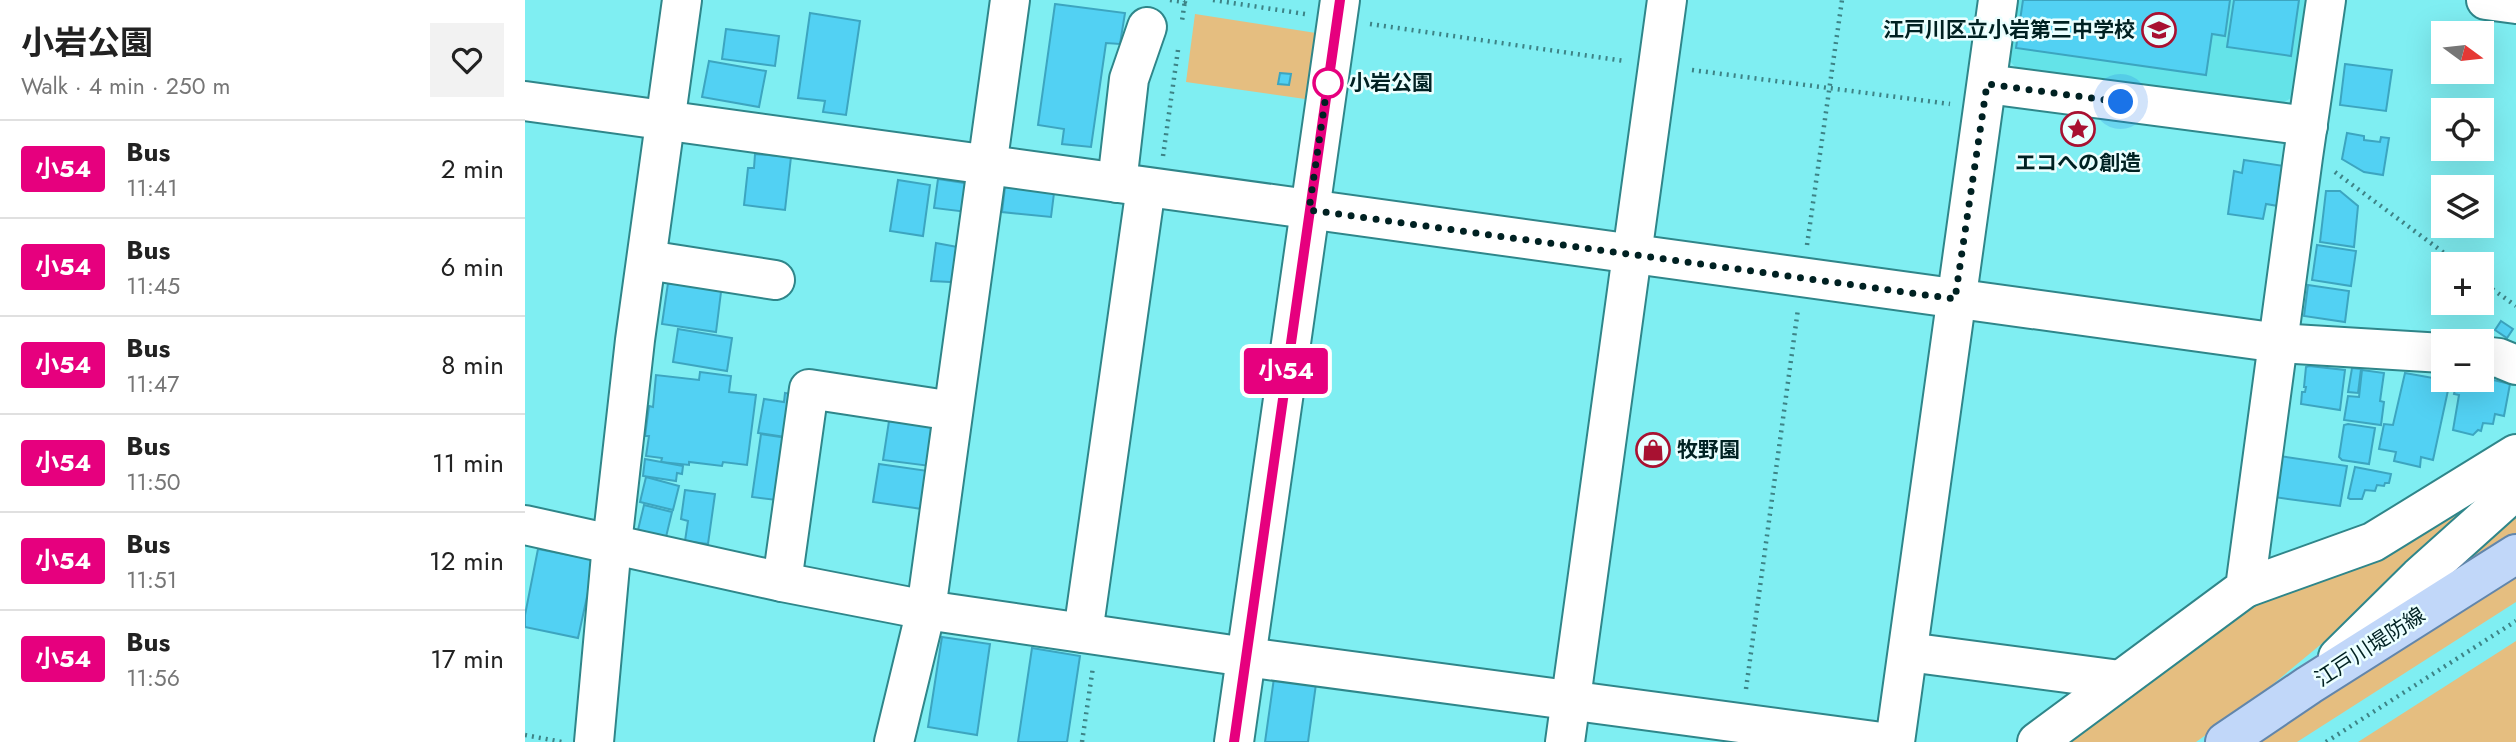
<!DOCTYPE html>
<html lang="en">
<head>
<meta charset="utf-8">
<style>
	body { margin:0; font-family:Jost,"Noto Sans JP",sans-serif; background:#f2f2f2; color:#222; height:100vh; display:flex; flex-direction:column; font-size:26px; white-space:nowrap }
	* { box-sizing:border-box; margin:0 }
	p { font-size:23px; color:#767676 }
	.icon { flex:none; width:38px; height:38px; fill:none; stroke:currentColor; stroke-width:2; stroke-linecap:round; stroke-linejoin:round }
	.map { position:relative; flex:1; overflow:hidden }
	.side { display:flex; flex-direction:column; background:#fff; width:525px }
	.side>* { flex:none }
	.badge { padding:0 14px; border-radius:5px; font-size:24px; line-height:46px }
	.needle { width:46px; rotate:105deg }
	.controls { position:absolute; left:1906px; top:21px; display:grid; gap:14px }
	.controls a { display:grid; place-items:center; width:63px; height:63px; border-radius:0px; background:#fff; box-shadow:0 7px 28px #0002; font-size:35px }
	.you { position:absolute; width:35px; height:35px; margin:-18px; border:5px solid #fff; border-radius:50%; background:#1a73e8; box-shadow:0 0 0 10px #1a73e833 }
	.map>.badge { position:absolute; translate:-50% -50%; box-shadow:0 0 0 4px #fff }
	.round { display:grid; place-items:center; flex:none; width:74px; height:74px; border-radius:0px; background:#f2f2f2 }
	.head { display:flex; align-items:center; justify-content:space-between; height:119px; padding:0 21px }
	h1 { font-size:33px; font-weight:700; line-height:52px }
	ul { padding:0; list-style:none }
	li { display:flex; align-items:center; gap:21px; height:98px; padding:0 21px; border-top:2px solid #e0e0e0 }
	li div { flex:1 }
	li b { display:block; font-size:26px }
	li em { font-style:normal }
	li .badge { min-width:77px; font-weight:700; text-align:center }
	main { display:flex; flex:1; min-height:0 }
	.map>svg:first-child { display:block }
	.built { fill:#64e3e8 }
	.green { fill:#e5be80 }
	.building { fill:#52d1f3; stroke:#3ca5c0; stroke-width:2 }
	.lines { fill:none; stroke-linecap:round; stroke-linejoin:round }
	.minor-casing { stroke:#2f868a; stroke-width:42 }
	.major-casing { stroke:#6286ab; stroke-width:42 }
	.path { stroke:#3d8386; stroke-width:4.5; stroke-dasharray:2 5; stroke-linecap:butt }
	.minor { stroke:#fff; stroke-width:38 }
	.major { stroke:#c1d7f9; stroke-width:38 }
	.line-casing { stroke:#fff; stroke-width:16 }
	.line { stroke:#e6007e; stroke-width:10 }
	.walk { stroke:#002122; stroke-width:7; stroke-dasharray:0 12.6 }
	.stop-dot { fill:#fff; stroke:#e6007e; stroke-width:3.5 }
	.labels { text-anchor:middle; stroke-width:5; stroke-linejoin:round; paint-order:stroke }
	.poi-label { font-size:21px; font-weight:bold; fill:#002122; stroke:#ebffff; text-anchor:end }
	.stop-label { font-size:21px; font-weight:bold; fill:#002122; stroke:#ebffff; text-anchor:start }
	.street-label { font-size:21px; fill:#002122; stroke:#ebffff }
</style>
</head>
<body>
<main>
<section class="side">
<div class="head"><div><h1>小岩公園</h1><p>Walk · 4 min · 250 m</p></div><a class="round"><svg class="icon" aria-label="heart" viewBox="0 0 24 24"><path d="M12 20l-8-8c-3-5 5-10 8-4 3-6 11-1 8 4z"/></svg></a></div>
<ul>
<li><span class="badge" style="background:#e6007e;color:#fff">小54</span><div><b>Bus</b><p>11:41</p></div><em>2 min</em></li>
<li><span class="badge" style="background:#e6007e;color:#fff">小54</span><div><b>Bus</b><p>11:45</p></div><em>6 min</em></li>
<li><span class="badge" style="background:#e6007e;color:#fff">小54</span><div><b>Bus</b><p>11:47</p></div><em>8 min</em></li>
<li><span class="badge" style="background:#e6007e;color:#fff">小54</span><div><b>Bus</b><p>11:50</p></div><em>11 min</em></li>
<li><span class="badge" style="background:#e6007e;color:#fff">小54</span><div><b>Bus</b><p>11:51</p></div><em>12 min</em></li>
<li><span class="badge" style="background:#e6007e;color:#fff">小54</span><div><b>Bus</b><p>11:56</p></div><em>17 min</em></li>
</ul>
</section>
<div class="map">
<svg width="1991" height="742" viewBox="0 0 1991 742">
	<rect width="100%" height="100%" fill="#7feef2"/>
	<!-- built -->
	<polygon class="built" points="1491,0 1784,0 1771,95 1754,105 1493,70 1483,59"/>
	<!-- green -->
	<g class="green">
		<polygon points="670,14 791,33 780,99 661,82"/>
		<polygon points="1991,467 1899,556 1800,641 1724,704 1671,742 1538,742 1713,609"/>
		<polygon points="1991,509 1991,535 1897,594"/>
		<polygon points="1991,573 1991,602 1772,742 1728,742"/>
		<polygon points="1991,641 1991,742 1833,742"/>
	</g>
	<!-- building -->
	<g class="building">
		<polygon points="1498,0 1705,0 1700,36 1687,34 1681,75 1491,48"/>
		<polygon points="1709,0 1774,0 1766,56 1702,47"/>
		<polygon points="530,4 600,13 595,44 581,43 566,147 537,144 539,129 513,125"/>
		<polygon points="285,13 335,21 321,115 298,112 300,101 273,98"/>
		<polygon points="201,29 254,36 250,66 197,59"/>
		<polygon points="184,61 241,71 234,107 177,97"/>
		<polygon points="1820,64 1867,70 1861,111 1815,105"/>
		<polygon points="755,73 766,74 764,85 753,84"/>
		<polygon points="1822,133 1839,136 1839,140 1855,142 1856,137 1864,138 1858,175 1839,172 1817,159"/>
		<polygon points="230,154 266,157 260,210 219,205 223,168 229,168"/>
		<polygon points="1719,160 1759,166 1753,206 1741,204 1738,219 1703,214 1709,171 1717,173"/>
		<polygon points="413,179 446,184 442,212 409,208"/>
		<polygon points="373,180 405,185 398,236 365,231"/>
		<polygon points="480,187 529,193 526,217 477,212"/>
		<polygon points="1801,191 1815,191 1833,206 1829,247 1795,242"/>
		<polygon points="411,243 438,248 433,277 425,282 406,281"/>
		<polygon points="1792,245 1831,251 1826,286 1787,280"/>
		<polygon points="143,283 197,284 191,332 137,324"/>
		<polygon points="1783,285 1824,291 1820,322 1779,316"/>
		<polygon points="1976,321 1988,329 1982,338 1970,330"/>
		<polygon points="153,329 207,338 202,371 148,362"/>
		<polygon points="1784,366 1820,370 1815,410 1776,404 1777,392 1780,392 1781,387 1779,387 1781,367"/>
		<polygon points="1827,368 1836,369 1833,393 1823,392"/>
		<polygon points="1837,370 1859,373 1855,401 1859,402 1856,425 1819,420 1823,396 1834,397"/>
		<polygon points="175,372 206,376 204,392 231,395 222,465 198,462 197,466 164,462 164,465 136,462 137,458 121,456 124,436 120,436 124,406 128,407 131,375 174,380"/>
		<polygon points="1880,373 1925,381 1908,460 1896,457 1895,467 1869,461 1871,452 1854,449 1859,424 1868,425"/>
		<polygon points="1956,377 1985,384 1979,416 1970,414 1968,424 1958,423 1956,431 1953,430 1948,435 1928,430 1934,395 1929,394 1932,380 1956,380"/>
		<polygon points="260,393 274,395 267,438 233,433 239,399 259,402"/>
		<polygon points="364,421 411,427 405,466 358,460"/>
		<polygon points="1823,424 1850,428 1844,464 1817,460 1814,457 1819,425"/>
		<polygon points="236,434 269,439 260,501 227,497"/>
		<polygon points="1755,456 1822,466 1815,506 1749,497"/>
		<polygon points="120,459 158,466 157,474 152,473 151,481 118,476"/>
		<polygon points="354,464 403,471 397,509 348,502"/>
		<polygon points="1830,467 1866,474 1864,483 1860,483 1859,486 1852,485 1850,491 1840,490 1837,499 1825,499 1823,498"/>
		<polygon points="121,477 154,486 148,510 115,502"/>
		<polygon points="160,490 190,494 183,544 160,541 163,521 156,519"/>
		<polygon points="119,505 147,512 141,537 113,530"/>
		<polygon points="13,549 70,560 53,638 0,627 0,615"/>
		<polygon points="417,637 465,644 452,735 403,727"/>
		<polygon points="507,648 555,656 542,742 493,742"/>
		<polygon points="749,678 791,684 783,742 740,742"/>
	</g>
	<g class="lines">
		<!-- minor casing -->
		<g class="minor-casing">
			<g id="minor">
				<polyline points="1961,0 1991,4"/>
				<polyline points="1462,84 1783,126"/>
				<polyline points="0,101 1754,343 1918,353"/>
				<polyline points="592,183 604,79 622,27"/>
				<polyline points="122,260 250,280"/>
				<polyline points="1956,356 1974,358 1991,365"/>
				<polyline points="0,525 257,582 401,610 721,657 1357,742"/>
				<polyline points="257,582 284,389 428,411"/>
				<polyline points="1720,588 1848,542 1991,454"/>
				<polyline points="558,633 621,187"/>
				<polyline points="1383,652 1595,680"/>
				<polyline points="1813,657 1894,577 1991,490"/>
				<polyline points="69,742 87,544 110,340 157,0"/>
				<polyline points="369,742 401,610 485,0"/>
				<polyline points="709,742 815,0"/>
				<polyline points="1040,742 1142,0"/>
				<polyline points="1370,742 1473,0"/>
				<polyline points="1512,742 1720,588 1778,157 1801,0"/>
			</g>
		</g>
		<!-- major casing -->
		<g class="major-casing">
			<polyline id="major" points="1700,742 1784,685 1991,554"/>
		</g>
		<!-- path -->
		<g class="path">
			<polyline points="645,0 660,2 660,0 657,21"/>
			<polyline points="688,0 780,14"/>
			<polyline points="845,24 1100,61"/>
			<polyline points="1167,70 1425,104"/>
			<polyline points="638,156 653,50"/>
			<polyline points="1810,172 1934,264"/>
			<polyline points="1282,245 1317,0"/>
			<polyline points="1956,281 1991,306"/>
			<polyline points="1221,689 1273,309"/>
			<polyline points="0,735 37,742"/>
			<polyline points="557,742 568,667"/>
			<polyline points="1801,742 1991,621"/>
		</g>
		<!-- minor -->
		<use href="#minor" class="minor"/>
		<!-- major -->
		<use href="#major" class="major"/>
	</g>
	<g class="lines">
		<!-- line casing -->
		<g class="line-casing">
			<polyline id="line" points="709,742 815,0"/>
		</g>
		<!-- line -->
		<use href="#line" class="line"/>
		<!-- walk -->
		<polyline class="walk" points="803,83 804,74 784,210 1430,299 1462,84 1596,102"/>
	</g>
	<!-- icons -->
	<defs>
		<g id="school-ring" transform="scale(1.75)"><circle r="9.5" fill="#ebffff" stroke="#a81131" stroke-width="1.5"/><path d="M0-5L7-2L0 1L-7-2ZM-4 1L0 2.5L4 1V4Q0 6-4 4Z" fill="#a81131"/></g>
		<g id="sight-ring" transform="scale(1.75)"><circle r="9.5" fill="#ebffff" stroke="#a81131" stroke-width="1.5"/><path d="M0-6L1.8-2.2L6-1.7L2.9 1.2L3.7 5.4L0 3.3L-3.7 5.4L-2.9 1.2L-6-1.7L-1.8-2.2Z" fill="#a81131"/></g>
		<g id="shop-ring" transform="scale(1.75)"><circle r="9.5" fill="#ebffff" stroke="#a81131" stroke-width="1.5"/><path d="M-5-2.5h2.3a2.7 3.5 0 0 1 5.4 0H5L5.5 6h-11ZM-1.5-2.5h3a1.5 2.3 0 0 0-3 0Z" fill="#a81131"/></g>
	</defs>
	<g fill-rule="evenodd">
		<use href="#school-ring" x="1634" y="30"/>
		<use href="#sight-ring" x="1553" y="129"/>
		<use href="#shop-ring" x="1128" y="450"/>
	</g>
	<!-- markers -->
	<circle class="stop-dot" cx="803" cy="83" r="14"/>
	<g class="labels">
		<!-- poi labels -->
		<g class="poi-label">
			<text x="1610" y="37">江戸川区立小岩第三中学校</text>
			<text x="1553" y="170" text-anchor="middle">エコへの創造</text>
			<text x="1152" y="457" text-anchor="start">牧野園</text>
		</g>
		<!-- stop labels -->
		<g class="stop-label">
			<text x="824" y="90">小岩公園</text>
		</g>
		<!-- street labels -->
		<g class="street-label">
			<text transform="translate(1845 647) rotate(-33)" y="7">江戸川堤防線</text>
		</g>
	</g>
</svg>
<div class="controls">
<a><svg class="needle" viewBox="-14 -14 28 28"><path d="M0-13l5 13h-10z" fill="#e53935"/><path d="M0 13l5-13h-10z" fill="#767676"/></svg></a>
<a><svg class="icon" aria-label="locate" viewBox="0 0 24 24"><circle cx="12" cy="12" r="6"/><path d="M12 2v4M12 18v4M2 12h4M18 12h4"/></svg></a>
<a><svg class="icon" aria-label="layers" viewBox="0 0 24 24"><path d="M12 4l9 5-9 5-9-5zM3 14l9 5 9-5"/></svg></a>
<a>+</a>
<a>−</a>
</div>
<div class="you" style="left:1596px;top:102px"></div>
<b class="badge" style="left:761px;top:371px;background:#e6007e;color:#fff">小54</b>
</div>
</main>
</body>
</html>
